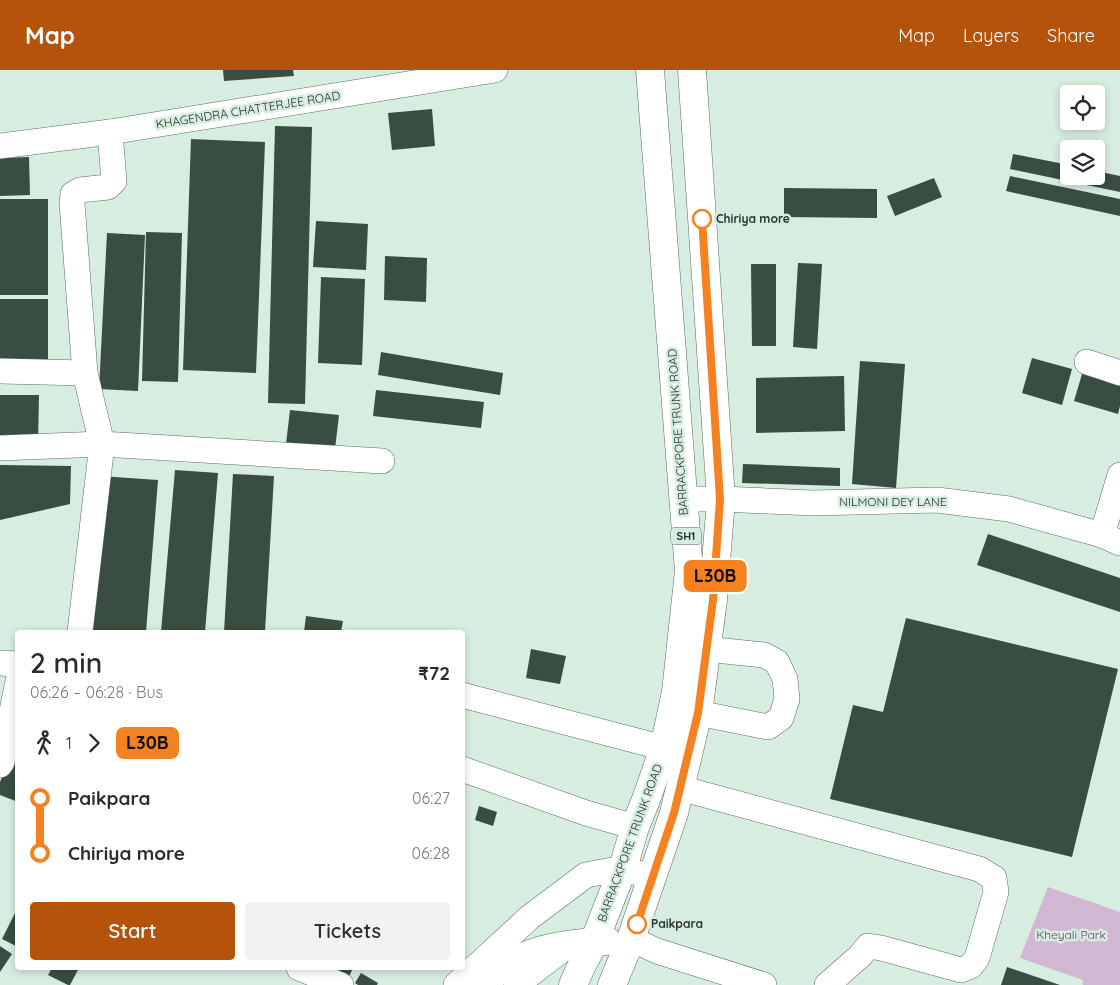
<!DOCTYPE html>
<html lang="en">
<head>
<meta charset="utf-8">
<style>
	body { margin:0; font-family:Quicksand,sans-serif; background:#f2f2f3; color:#2b2b33; height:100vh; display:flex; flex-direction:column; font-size:19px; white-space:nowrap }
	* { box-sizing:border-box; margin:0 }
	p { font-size:16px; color:#7c7c81 }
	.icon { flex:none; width:28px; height:28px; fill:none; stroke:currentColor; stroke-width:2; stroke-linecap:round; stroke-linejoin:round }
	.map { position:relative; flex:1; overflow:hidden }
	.details { position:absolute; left:15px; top:560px; width:450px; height:340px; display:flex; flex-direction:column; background:#fff; border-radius:5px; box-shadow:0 2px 8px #0003 }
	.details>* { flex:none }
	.badge { padding:0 10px; border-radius:8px; font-size:18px; line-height:32px }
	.tools { position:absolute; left:1060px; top:15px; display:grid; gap:10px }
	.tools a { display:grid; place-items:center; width:45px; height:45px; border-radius:5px; background:#fff; box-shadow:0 2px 8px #0003; font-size:25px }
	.map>.badge { position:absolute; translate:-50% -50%; box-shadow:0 0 0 2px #fff }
	.legs { display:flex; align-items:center; gap:8px; height:55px; padding:0 15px; font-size:16px }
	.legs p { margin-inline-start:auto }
	.summary { display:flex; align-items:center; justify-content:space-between; height:85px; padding:0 15px }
	h1 { font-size:28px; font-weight:600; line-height:38px }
	.primary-button { display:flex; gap:10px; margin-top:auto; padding:10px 15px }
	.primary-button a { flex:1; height:58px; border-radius:5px; background:#b45309; color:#fff; font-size:20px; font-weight:600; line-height:58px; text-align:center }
	.primary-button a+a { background:#f2f2f3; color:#2b2b33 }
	ul { padding:0 15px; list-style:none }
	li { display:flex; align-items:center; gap:18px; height:55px; font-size:19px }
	li i { display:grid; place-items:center; width:8px; height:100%; margin:0 6px; background:currentColor }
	li i::after { content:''; width:12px; height:12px; margin:-6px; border:4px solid; border-radius:50%; background:#fff }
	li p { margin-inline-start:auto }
	li:first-child i { background:linear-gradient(#0000 50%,currentColor 0) }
	li:last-child i { background:linear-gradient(currentColor 50%,#0000 0) }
	header { display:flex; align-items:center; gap:30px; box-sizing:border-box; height:70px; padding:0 25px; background:#b45309; color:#fff }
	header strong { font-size:24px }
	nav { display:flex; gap:28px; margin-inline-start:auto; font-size:18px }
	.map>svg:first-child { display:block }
	.green { fill:#d1b7d2 }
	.building { fill:#3a4d42 }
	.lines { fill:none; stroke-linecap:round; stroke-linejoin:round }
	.minor-casing { stroke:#5a6e62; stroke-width:26 }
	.major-casing { stroke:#5a6e62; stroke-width:29 }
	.minor { stroke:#fff; stroke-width:25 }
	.major { stroke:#fff; stroke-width:28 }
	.line-1-casing { stroke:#fff; stroke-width:11 }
	.line-1 { stroke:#f58220; stroke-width:8 }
	.stop-1-dot { fill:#fff; stroke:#f58220; stroke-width:2.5 }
	.labels { text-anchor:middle; stroke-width:5; stroke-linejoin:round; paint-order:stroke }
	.shield { fill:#d6eddf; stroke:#5e6b62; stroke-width:1 }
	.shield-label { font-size:11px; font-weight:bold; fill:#2a332d }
	.street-label { font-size:12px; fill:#2a332d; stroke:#d6eddf }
	.stop-label { font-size:12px; font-weight:bold; fill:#2a332d; stroke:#d6eddf; text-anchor:start }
	.park-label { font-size:12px; fill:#6b3b6d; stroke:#d6eddf }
</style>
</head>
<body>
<header>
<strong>Map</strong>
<nav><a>Map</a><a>Layers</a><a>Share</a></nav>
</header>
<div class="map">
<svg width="1120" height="915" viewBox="0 0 1120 915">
	<rect width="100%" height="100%" fill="#d6eddf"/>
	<!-- green -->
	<polygon class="green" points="1048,817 1120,842 1120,915 1083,915 1083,910 1020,888"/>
	<!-- building -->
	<g class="building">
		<polygon points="223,0 293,0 294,6 224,11"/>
		<polygon points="432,39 435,76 392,80 388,43"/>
		<polygon points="275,56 312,57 305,334 268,333"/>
		<polygon points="191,69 265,72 256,303 183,300"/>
		<polygon points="1013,84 1069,95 1069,106 1096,106 1096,101 1120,106 1120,122 1010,99"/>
		<polygon points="29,87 30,125 0,126 0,88"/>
		<polygon points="1010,106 1120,129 1120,146 1006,121"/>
		<polygon points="934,108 942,127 895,146 887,126"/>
		<polygon points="784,118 877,119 877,148 784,147"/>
		<rect x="0" y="129" width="48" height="96"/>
		<polygon points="316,151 368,154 366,200 313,197"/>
		<polygon points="146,162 182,163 178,312 142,311"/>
		<polygon points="107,163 145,165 138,321 99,319"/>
		<polygon points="385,186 427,188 426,232 384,230"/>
		<polygon points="798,193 822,194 817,279 793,277"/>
		<polygon points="751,194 776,194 776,276 752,276"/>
		<polygon points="321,207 365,209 362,295 318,293"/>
		<polygon points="0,229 48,229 48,293 0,292"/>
		<polygon points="381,282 503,303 500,325 378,305"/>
		<polygon points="1032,288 1072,299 1062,335 1022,323"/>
		<polygon points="860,291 905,294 896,418 852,414"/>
		<polygon points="1082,304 1120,315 1120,336 1118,344 1074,331"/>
		<polygon points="844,306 845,361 756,363 756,308"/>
		<polygon points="376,320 484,332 481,358 373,346"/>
		<polygon points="0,325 39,325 38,375 0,375"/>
		<polygon points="290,340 339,345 335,379 286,374"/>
		<polygon points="743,394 840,398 840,416 742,413"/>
		<polygon points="0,395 71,396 70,434 0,450"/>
		<polygon points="175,400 218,403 205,562 161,562"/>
		<polygon points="233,404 274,406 265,562 224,562"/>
		<polygon points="100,406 158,410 146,562 89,562"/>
		<polygon points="988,464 1120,508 1120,542 977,495"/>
		<polygon points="306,546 343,551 341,562 304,562"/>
		<polygon points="906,548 1118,599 1072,787 830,729 853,635 883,642"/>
		<polygon points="531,579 566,586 560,614 526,608"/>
		<polygon points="10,687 18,689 18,732 0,725 0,712"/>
		<polygon points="479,736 497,742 493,756 475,750"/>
		<polygon points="18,837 18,877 2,869"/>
		<polygon points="0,876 12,884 0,902"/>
		<polygon points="1007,897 1060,915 1001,915"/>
		<polygon points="52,898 79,898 70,915 68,915 48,905"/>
		<polygon points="329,898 353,898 346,913"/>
		<polygon points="361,903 378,913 377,915 358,915 355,913"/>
	</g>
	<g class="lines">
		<!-- minor casing -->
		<g class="minor-casing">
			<g id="minor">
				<polyline points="110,62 114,111 108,117 80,120 73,124 72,133 85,303 102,374 382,391"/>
				<polyline points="0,76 110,62 495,0"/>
				<polyline points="1087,292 1120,303"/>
				<polyline points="0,301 85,303"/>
				<polyline points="0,378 102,374 80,562"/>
				<polyline points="683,429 721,429 813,433 937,430 1009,439 1102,465 1120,473"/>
				<polyline points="1102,465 1120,405"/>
				<polyline points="0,593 18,594"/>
				<polyline points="462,625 664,678"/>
				<polyline points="698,643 768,657 781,648 787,629 785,609 777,592 764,585 706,579"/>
				<polyline points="0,695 2,692 18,611"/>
				<polyline points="462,699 586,743 635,757"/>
				<polyline points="680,718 979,799 994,808 996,822 977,888 971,896 961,900 881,878 868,876 861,885 827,915"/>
				<polyline points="631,869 657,881 764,915"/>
				<polyline points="299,898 341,915"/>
				<polyline points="456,915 530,847 586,805 623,798 652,808"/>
				<polyline points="516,915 567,876"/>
			</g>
		</g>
		<!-- major casing -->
		<g class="major-casing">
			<g id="major">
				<path d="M481,915C495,902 512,891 530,884C553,875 582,873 607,871"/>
				<polyline points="573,915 581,897 594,872 623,798 635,757 647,727 664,678 676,622 689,501 650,0"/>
				<polyline points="612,915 631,869 674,743 698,643 713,530 721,429 692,0"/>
			</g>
		</g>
		<!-- minor -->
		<use href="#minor" class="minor"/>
		<!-- major -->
		<use href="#major" class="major"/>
	</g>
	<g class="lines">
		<!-- line-1 casing -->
		<g class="line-1-casing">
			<polyline id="line-1" points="637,854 674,743 698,643 713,530 720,429 702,149"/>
		</g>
		<!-- line-1 -->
		<use href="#line-1" class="line-1"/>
	</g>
	<!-- markers -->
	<g class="stop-1-dot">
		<circle cx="702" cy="149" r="9"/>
		<circle cx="637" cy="854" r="9"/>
	</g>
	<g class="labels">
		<!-- shield labels -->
		<rect class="shield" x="671" y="457.5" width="30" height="17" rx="4"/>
		<g class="shield-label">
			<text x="686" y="470">SH1</text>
		</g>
		<!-- street labels -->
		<g class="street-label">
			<text transform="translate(248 40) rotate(-9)" y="4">KHAGENDRA CHATTERJEE ROAD</text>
			<text transform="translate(678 362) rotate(-94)" y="4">BARRACKPORE TRUNK ROAD</text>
			<text x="893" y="436">NILMONI DEY LANE</text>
			<text transform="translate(630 773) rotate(-70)" y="4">BARRACKPORE TRUNK ROAD</text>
		</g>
		<!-- stop labels -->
		<g class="stop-label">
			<text x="716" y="153">Chiriya more</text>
			<text x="651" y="858">Paikpara</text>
		</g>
		<!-- park labels -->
		<g class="park-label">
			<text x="1071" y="869">Kheyali Park</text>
		</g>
	</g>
</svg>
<div class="tools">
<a><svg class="icon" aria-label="locate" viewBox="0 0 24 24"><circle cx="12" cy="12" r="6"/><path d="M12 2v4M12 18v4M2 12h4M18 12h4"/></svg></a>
<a><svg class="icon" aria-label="layers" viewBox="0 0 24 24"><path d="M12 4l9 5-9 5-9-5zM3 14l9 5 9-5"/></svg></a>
</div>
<b class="badge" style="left:715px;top:506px;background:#f58220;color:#111">L30B</b>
<section class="details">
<div class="summary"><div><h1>2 min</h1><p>06:26 – 06:28 · Bus</p></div><b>₹72</b></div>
<div class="legs"><svg class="icon" aria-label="walk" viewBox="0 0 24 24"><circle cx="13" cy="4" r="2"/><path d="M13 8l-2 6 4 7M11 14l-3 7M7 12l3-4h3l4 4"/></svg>1<svg class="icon" aria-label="forward" viewBox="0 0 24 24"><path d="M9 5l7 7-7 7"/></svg><b class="badge" style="background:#f58220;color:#111">L30B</b></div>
<ul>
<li><i style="color:#f58220"></i><b>Paikpara</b><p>06:27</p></li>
<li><i style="color:#f58220"></i><b>Chiriya more</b><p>06:28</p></li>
</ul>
<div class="primary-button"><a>Start</a><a>Tickets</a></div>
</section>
</div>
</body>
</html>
